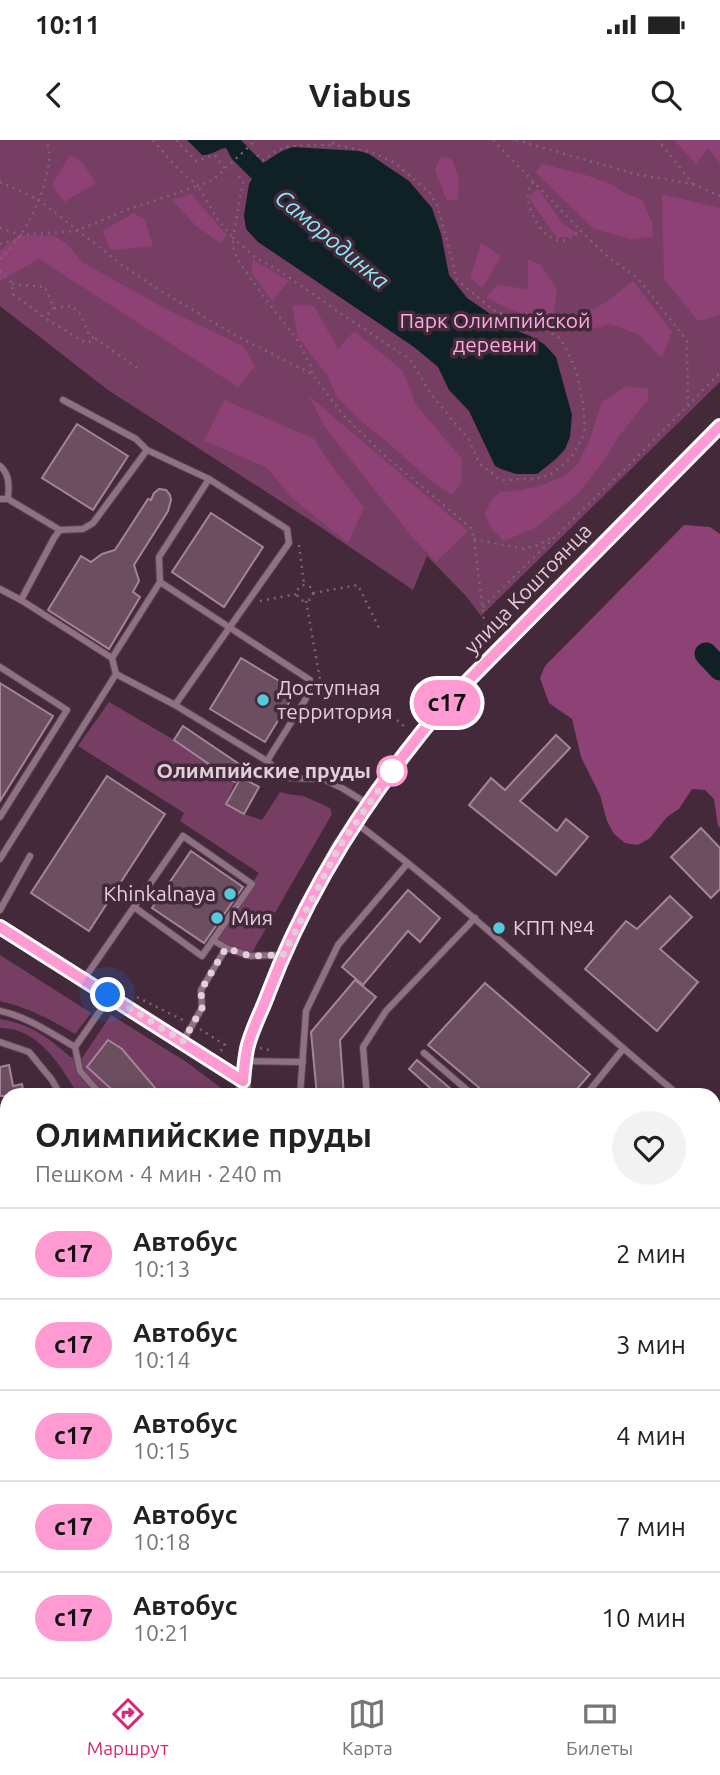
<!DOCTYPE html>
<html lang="ru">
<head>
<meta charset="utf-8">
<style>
	body { margin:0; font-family:Ubuntu,sans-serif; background:#f2f2f2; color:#222; height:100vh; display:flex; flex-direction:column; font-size:26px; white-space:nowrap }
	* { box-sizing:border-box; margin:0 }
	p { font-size:23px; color:#767676 }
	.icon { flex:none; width:38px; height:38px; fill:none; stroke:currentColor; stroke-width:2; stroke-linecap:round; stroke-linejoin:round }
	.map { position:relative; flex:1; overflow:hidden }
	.panel { position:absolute; left:0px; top:948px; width:721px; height:590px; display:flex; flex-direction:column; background:#fff; border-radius:21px 21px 0 0; box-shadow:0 4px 18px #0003 }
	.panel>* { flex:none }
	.badge { padding:0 14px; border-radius:23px; font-size:24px; line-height:46px }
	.you { position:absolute; width:35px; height:35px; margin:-18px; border:5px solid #fff; border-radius:50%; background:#1a73e8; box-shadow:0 0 0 10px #1a73e833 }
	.map>.badge { position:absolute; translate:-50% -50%; box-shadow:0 0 0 4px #fff }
	.round { display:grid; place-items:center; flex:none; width:74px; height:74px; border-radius:37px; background:#f2f2f2 }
	.summary { display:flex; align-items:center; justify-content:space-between; height:119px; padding:0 35px }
	h1 { font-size:33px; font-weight:700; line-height:52px }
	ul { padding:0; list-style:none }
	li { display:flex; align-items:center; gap:21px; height:91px; padding:0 35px; border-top:2px solid #e0e0e0 }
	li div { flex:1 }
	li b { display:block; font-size:26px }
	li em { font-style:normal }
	li .badge { min-width:77px; font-weight:700; text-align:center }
	.status { display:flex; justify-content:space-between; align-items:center; height:49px; padding:0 35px; background:#fff; direction:ltr }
	.status svg { height:19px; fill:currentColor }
	header { display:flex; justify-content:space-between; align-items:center; height:91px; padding:0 35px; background:#fff; font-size:32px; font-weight:700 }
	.dock { display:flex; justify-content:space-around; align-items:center; height:98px; border-top:2px solid #e0e0e0; background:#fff; font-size:19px; color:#767676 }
	.dock a { display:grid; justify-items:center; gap:4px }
	.dock .current { color:#db2777 }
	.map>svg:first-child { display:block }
	.green { fill:#773e64 }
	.forest { fill:#8d4174 }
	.water { fill:#0f2124 }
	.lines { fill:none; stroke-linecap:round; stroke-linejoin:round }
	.river { stroke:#0f2124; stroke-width:23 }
	.building { fill:#6c4e61; stroke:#a58498; stroke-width:2 }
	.service-casing { stroke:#5d4655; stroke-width:8 }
	.tertiary-casing { stroke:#5d4655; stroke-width:16 }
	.path { stroke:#7c6473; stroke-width:2.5; stroke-dasharray:2 5; stroke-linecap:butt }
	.service { stroke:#907184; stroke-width:6 }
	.tertiary { stroke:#907184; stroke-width:14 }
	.line-casing { stroke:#fff; stroke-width:16 }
	.line { stroke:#ff9ad2; stroke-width:10 }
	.walk { stroke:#e1cfd9; stroke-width:7; stroke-dasharray:0 12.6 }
	.poi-dot { fill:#54cadd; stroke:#44293a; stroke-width:2.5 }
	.stop-dot { fill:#fff; stroke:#ff9ad2; stroke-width:3.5 }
	.labels { text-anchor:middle; stroke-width:7; stroke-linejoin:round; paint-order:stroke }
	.park-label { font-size:21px; fill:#fea9e0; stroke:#44293a }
	.street-label { font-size:21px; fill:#e1cfd9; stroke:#44293a }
	.poi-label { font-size:21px; fill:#e1cfd9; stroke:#44293a; text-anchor:start }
	.stop-label { font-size:21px; font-weight:bold; fill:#e1cfd9; stroke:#44293a; text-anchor:end }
	.water-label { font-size:23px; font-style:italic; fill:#8de9f9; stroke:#44293a }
</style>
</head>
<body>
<div class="status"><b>10:11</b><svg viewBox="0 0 49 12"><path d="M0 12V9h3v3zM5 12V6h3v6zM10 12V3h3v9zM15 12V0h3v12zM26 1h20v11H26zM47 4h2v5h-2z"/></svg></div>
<header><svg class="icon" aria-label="back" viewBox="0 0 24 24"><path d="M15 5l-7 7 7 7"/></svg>Viabus<svg class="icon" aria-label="search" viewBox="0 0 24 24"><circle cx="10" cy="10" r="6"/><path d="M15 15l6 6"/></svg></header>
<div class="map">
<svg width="720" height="1537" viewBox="0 0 720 1537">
	<rect width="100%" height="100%" fill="#44293a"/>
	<!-- green -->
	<g class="green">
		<polygon points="0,0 720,0 720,242 481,476 466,456 427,416 413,450 313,382 108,250 0,166"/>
		<polygon points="109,562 174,600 235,642 226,663 244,674 262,680 280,652 287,654 304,656 330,668 332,674 250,816 213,800 259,733 180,681 184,673 78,606"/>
		<path d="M0,815L91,873L75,894C50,879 29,868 0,861Z"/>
		<path d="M111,875L188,923L225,951L226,955H162L122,909L108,900L87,927L119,955H78C61,926 38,887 0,888V879C30,884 48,897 70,917L82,918Z"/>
	</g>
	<!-- forest -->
	<g class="forest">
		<polygon points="674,0 720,0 720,23 708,8 696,24"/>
		<polygon points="70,15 82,22 96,43 64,62 52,45"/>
		<polygon points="440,17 452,19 459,39 458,59 447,61 435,30"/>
		<polygon points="542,24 583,34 613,45 624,53 642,60 652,82 653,97 631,99 594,89 536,33"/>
		<polygon points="538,49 564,85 580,95 557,98 528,57"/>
		<polygon points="191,54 227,95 220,103 196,86 172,60"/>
		<polygon points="662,54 720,68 720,175 698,181 664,139"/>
		<polygon points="134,73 145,80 153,106 111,110 102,91"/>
		<polygon points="19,95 54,96 66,103 82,122 164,168 243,206 255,226 238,247 39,119 0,141 0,111"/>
		<polygon points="481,103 501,116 482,148 470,138"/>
		<polygon points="528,119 541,125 557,150 552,188 486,158 497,145 528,149"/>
		<polygon points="253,120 289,141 272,161 251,132"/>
		<polygon points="633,141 672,192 662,218 638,194 610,184 585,191 579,176 606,162"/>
		<polygon points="292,165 314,166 338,209 354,191 403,231 416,265 462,319 461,343 452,355 430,340 386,301 363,283 337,257 328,236 298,198"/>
		<polygon points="626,246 649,249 648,260 619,296 604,320 578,354 533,389 504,401 491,388 485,374 492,359 500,352 522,350 543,345 564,336 578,324 590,299 602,262"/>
		<polygon points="309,256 468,391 436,422 412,397 325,287"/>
		<polygon points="224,260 314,299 328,321 364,368 348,403 293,359 266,327 204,301"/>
		<polygon points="684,385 710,387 720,394 720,688 718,686 714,659 705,650 692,649 679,669 667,677 650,698 638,705 625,703 614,694 607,681 600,655 581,617 572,579 549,563 540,538 545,526"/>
	</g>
	<!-- water -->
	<path class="water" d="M187,0H241L263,23L282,11L293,7L359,11L369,14L409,41L432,68L441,94L449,135L467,158L512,189L530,196L544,204L556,217L572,275L570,297L565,309L556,319L537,334H516L501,329L495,326L469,271L449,250L438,227L414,207L258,102L246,89L244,75L249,44L252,39L232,19L226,8C217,9 214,15 202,15Z"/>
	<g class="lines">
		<!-- river -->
		<polyline class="river" points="706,514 720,529"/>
	</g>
	<!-- building -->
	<g class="building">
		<polygon points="77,284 128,316 93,370 42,338"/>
		<polygon points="159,349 166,350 170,355 171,360 168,371 134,425 139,441 133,452 140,457 109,509 48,470 81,416 91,422 102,414 115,410 148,359 151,360 154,353"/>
		<polygon points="211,373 263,407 224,467 172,432"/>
		<polygon points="241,518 296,551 265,602 210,569"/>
		<polygon points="0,543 53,576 0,661"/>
		<polygon points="183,586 245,628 235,642 174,600"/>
		<polygon points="556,595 570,608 520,661 557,691 566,679 588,697 556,735 469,665 491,638 505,650"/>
		<polygon points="107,636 165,674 89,791 31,753"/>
		<polygon points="241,637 259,647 244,674 226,664"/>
		<polygon points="701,688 720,708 720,749 711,758 671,717"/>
		<polygon points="191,711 243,747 204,803 152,768"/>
		<polygon points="408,750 440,778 420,802 408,791 363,845 342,827"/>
		<polygon points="670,756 692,777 660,809 698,842 657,891 585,829 626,781 637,789"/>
		<polygon points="355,840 376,857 340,900 344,956 317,956 311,892"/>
		<polygon points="485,843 590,934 571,956 489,956 428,905"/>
		<polygon points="108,900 122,909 162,956 119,956 87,927"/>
		<polygon points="417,920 459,956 439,956 409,929"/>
		<polygon points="9,925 13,946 22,944 24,956 0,956 0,927"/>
	</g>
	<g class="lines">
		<!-- service casing -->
		<g class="service-casing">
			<g id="service">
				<polyline points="63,260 136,299 147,310"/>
				<path d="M0,326C10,334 9,347 8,359"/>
				<polyline points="209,339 159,417 160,442 112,518 116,534 175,565 267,621 284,636 290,638 323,639 342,648 368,664"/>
				<polyline points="0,359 8,359 60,390"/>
				<polyline points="160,442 310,540 307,557 267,621"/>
				<polyline points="0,449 21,460"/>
				<polyline points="112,518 21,460 54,398 60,390 83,389 93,383 147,310 209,339 287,389 289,403 175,565"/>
				<polyline points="0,527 67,570 0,677"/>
				<path d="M356,683C470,768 571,867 680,956"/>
				<polyline points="0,719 116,534"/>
				<polyline points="134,767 202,816 213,800"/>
				<polyline points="0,770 30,716"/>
				<polyline points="84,839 183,696 252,744 213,800 226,808"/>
				<path d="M0,871C28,877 51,893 75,907L100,871L107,856"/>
				<polyline points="183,901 202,868 201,850 226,808 250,816 281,815"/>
				<polyline points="0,902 29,912 52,940 61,956"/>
				<polyline points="75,907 80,931 102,956"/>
				<polyline points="424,913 474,956"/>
				<polyline points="246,921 303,922"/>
				<polyline points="300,956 306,871 338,805 407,724"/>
				<polyline points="367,956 363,907 386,871 475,778"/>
				<polyline points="585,956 623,909"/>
				<polyline points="714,983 720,987"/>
				<polyline points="0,1043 7,1079"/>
				<polyline points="0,1084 7,1084"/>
				<polyline points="0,1187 7,1185"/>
				<polyline points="0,1255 7,1254"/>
				<polyline points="714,1296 720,1301"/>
				<polyline points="0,1330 7,1330"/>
				<polyline points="202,1531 203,1537"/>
				<polyline points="290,1531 290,1537"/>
				<polyline points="448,1531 450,1537"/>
				<polyline points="486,1531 491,1537"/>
				<polyline points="337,1537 342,1531"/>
			</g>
		</g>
		<!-- tertiary casing -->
		<g class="tertiary-casing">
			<g id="tertiary">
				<polyline points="0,787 243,941"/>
				<polyline points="244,956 243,941 247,907 283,815 303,773 339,707 368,664 429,583 447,562 596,410 720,286"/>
				<polyline points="590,1531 594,1537"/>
				<polyline points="394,1537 399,1531"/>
			</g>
		</g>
		<!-- path -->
		<g class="path">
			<polyline points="153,0 178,29 198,46 213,40 256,0"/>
			<polyline points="176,0 196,21 215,15 225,29"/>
			<polyline points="493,0 580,90 609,118 638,138 687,201 688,265"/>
			<polyline points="516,0 635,34 693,44 658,0"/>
			<polyline points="257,15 263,20 278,10 290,6 335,5"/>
			<polyline points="239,36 243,42 233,98 255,117 278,130 346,177 410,219 431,254 469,300 479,323 500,340 535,339 550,335 571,318 582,298 585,288 583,263 577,233 565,206 558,197 533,183 496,172 457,140 438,67 430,53 395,23 372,12 335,5 328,0"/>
			<polyline points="0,42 39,60 122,125 164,153 235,195 312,234"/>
			<path d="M533,42C531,45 529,48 528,52C525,69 545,106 566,100C570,98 576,93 580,90"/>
			<polyline points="693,44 720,56"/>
			<polyline points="0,88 21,95 77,91 126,70 198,46 216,77 233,98 233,106 237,119 265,158 298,201 311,226 313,235 343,275 384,315 471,388 474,399 485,488"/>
			<polyline points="0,104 16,100"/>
			<path d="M0,119C25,98 45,54 49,22C50,15 48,7 47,0"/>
			<polyline points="0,131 12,143 13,154 45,178 86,203 96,199 140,230"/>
			<polyline points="12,144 45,147 54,168 46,176"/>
			<polyline points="54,168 72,166 81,175 89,195 95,199"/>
			<polyline points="474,399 524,409 538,405 554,396"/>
			<polyline points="299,405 304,444"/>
			<circle cx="305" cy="453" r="8"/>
			<polyline points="313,453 358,445 380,490"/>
			<polyline points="260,461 297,454"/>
			<polyline points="306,461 322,551"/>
			<polyline points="483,467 630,324 720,233"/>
			<polyline points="397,580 406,588"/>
			<polyline points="137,857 185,881"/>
			<polyline points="200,889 225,905 220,912"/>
			<polyline points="260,908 269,910"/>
			<polyline points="714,1410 720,1411"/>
			<polyline points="714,1431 720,1426"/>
			<polyline points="0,1469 7,1470"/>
			<polyline points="37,1531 38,1537"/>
			<polyline points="107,1531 113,1537"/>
			<polyline points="100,1537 99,1536 103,1531"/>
		</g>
		<!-- service -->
		<use href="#service" class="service"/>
		<!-- tertiary -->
		<use href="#tertiary" class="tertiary"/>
	</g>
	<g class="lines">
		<!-- line casing -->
		<g class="line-casing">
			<path id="line" d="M0,787L243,941C244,930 245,919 247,909C251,890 262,871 268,854C309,746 372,649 447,562L720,286"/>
		</g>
		<!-- line -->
		<use href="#line" class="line"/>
		<!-- walk -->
		<polyline class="walk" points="108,855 183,901 202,868 201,850 226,808 250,816 283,815 339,707 392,631"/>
	</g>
	<!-- markers -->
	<g class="poi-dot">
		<circle cx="263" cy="560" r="7"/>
		<circle cx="230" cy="754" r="7"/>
		<circle cx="217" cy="778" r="7"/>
		<circle cx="499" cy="788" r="7"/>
	</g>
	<circle class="stop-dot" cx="392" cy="631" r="14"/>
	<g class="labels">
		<!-- park labels -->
		<g class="park-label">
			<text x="495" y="188">Парк Олимпийской<tspan x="495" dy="24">деревни</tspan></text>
		</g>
		<!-- street labels -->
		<g class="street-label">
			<text transform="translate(528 449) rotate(-46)" y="7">улица Коштоянца</text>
		</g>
		<!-- poi labels -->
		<g class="poi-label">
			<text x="277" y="555">Доступная<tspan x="277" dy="24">территория</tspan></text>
			<text x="216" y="761" text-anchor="end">Khinkalnaya</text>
			<text x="231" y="785">Мия</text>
			<text x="513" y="795">КПП №4</text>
		</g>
		<!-- stop labels -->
		<g class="stop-label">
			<text x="371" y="638">Олимпийские пруды</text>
		</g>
		<!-- water labels -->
		<g class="water-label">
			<text transform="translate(332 99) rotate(40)" y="8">Самородинка</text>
		</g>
	</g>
</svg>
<div class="you" style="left:108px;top:855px"></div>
<b class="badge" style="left:447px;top:563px;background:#ff9ad2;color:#111">с17</b>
<section class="panel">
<div class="summary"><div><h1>Олимпийские пруды</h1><p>Пешком · 4 мин · 240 m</p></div><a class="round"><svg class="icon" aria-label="heart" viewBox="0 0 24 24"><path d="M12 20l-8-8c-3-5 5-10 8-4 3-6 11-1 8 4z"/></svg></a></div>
<ul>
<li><span class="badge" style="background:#ff9ad2;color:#111">с17</span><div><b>Автобус</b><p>10:13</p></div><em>2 мин</em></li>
<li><span class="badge" style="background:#ff9ad2;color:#111">с17</span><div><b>Автобус</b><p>10:14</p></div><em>3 мин</em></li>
<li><span class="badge" style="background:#ff9ad2;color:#111">с17</span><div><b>Автобус</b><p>10:15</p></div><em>4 мин</em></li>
<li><span class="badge" style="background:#ff9ad2;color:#111">с17</span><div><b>Автобус</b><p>10:18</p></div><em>7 мин</em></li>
<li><span class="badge" style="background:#ff9ad2;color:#111">с17</span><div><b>Автобус</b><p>10:21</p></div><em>10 мин</em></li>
</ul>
</section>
</div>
<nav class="dock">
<a class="current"><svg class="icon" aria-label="directions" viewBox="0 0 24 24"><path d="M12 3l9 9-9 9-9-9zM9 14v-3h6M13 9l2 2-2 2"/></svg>Маршрут</a>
<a><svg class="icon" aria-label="map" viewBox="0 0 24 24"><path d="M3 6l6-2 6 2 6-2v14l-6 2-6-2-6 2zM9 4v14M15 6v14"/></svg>Карта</a>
<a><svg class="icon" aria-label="tickets" viewBox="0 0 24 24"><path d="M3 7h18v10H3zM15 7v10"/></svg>Билеты</a>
</nav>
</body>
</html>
